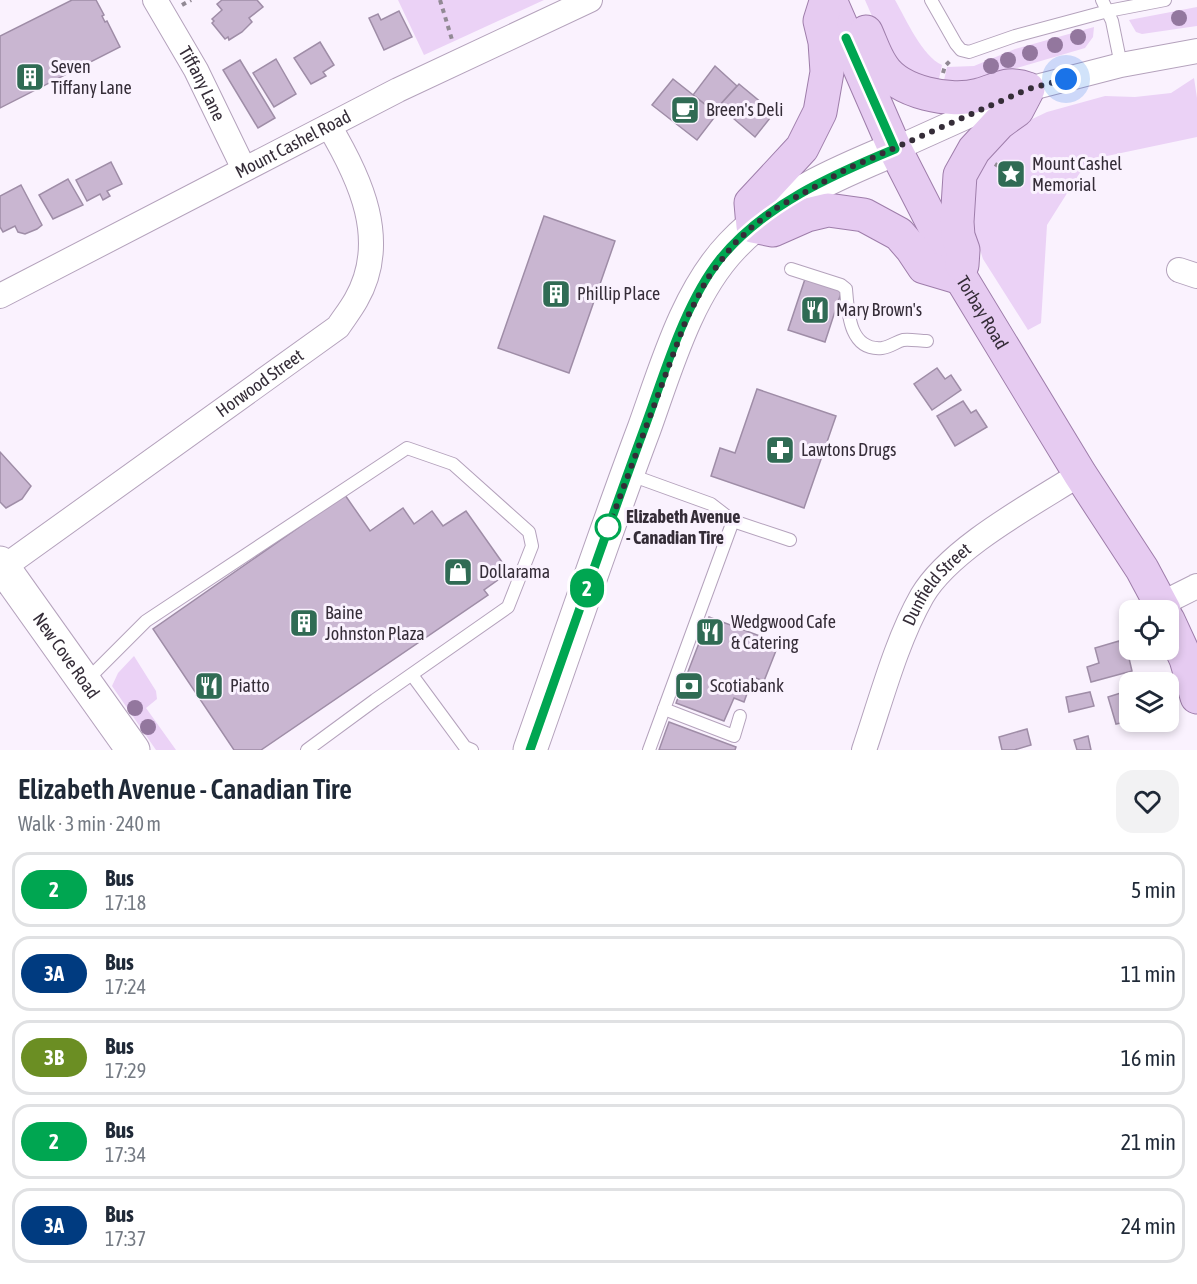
<!DOCTYPE html>
<html lang="en">
<head>
<meta charset="utf-8">
<style>
	body { margin:0; font-family:"Asap Condensed",sans-serif; background:#f2f2f3; color:#1f2937; height:100vh; display:flex; flex-direction:column; font-size:22px; white-space:nowrap }
	* { box-sizing:border-box; margin:0 }
	p { font-size:20px; color:#747a83 }
	.icon { flex:none; width:33px; height:33px; fill:none; stroke:currentColor; stroke-width:2; stroke-linecap:round; stroke-linejoin:round }
	.map { position:relative; height:750px; overflow:hidden }
	.drawer { display:flex; flex-direction:column; background:#fff; flex:1 }
	.drawer>* { flex:none }
	.badge { padding:0 12px; border-radius:20px; font-size:21px; line-height:39px }
	.controls { position:absolute; left:1119px; top:600px; display:grid; gap:12px }
	.controls a { display:grid; place-items:center; width:60px; height:60px; border-radius:12px; background:#fff; box-shadow:0 3px 9px #0003; font-size:30px }
	.you { position:absolute; width:30px; height:30px; margin:-15px; border:4px solid #fff; border-radius:50%; background:#1a73e8; box-shadow:0 0 0 9px #1a73e833 }
	.map>.badge { position:absolute; translate:-50% -50%; box-shadow:0 0 0 3px #fff }
	.round { display:grid; place-items:center; flex:none; width:63px; height:63px; border-radius:18px; background:#f2f2f3 }
	.head { display:flex; align-items:center; justify-content:space-between; height:102px; padding:0 18px }
	h1 { font-size:28px; font-weight:600; line-height:45px }
	ul { padding:0; list-style:none }
	li { display:flex; align-items:center; gap:18px; height:75px; margin:0 12px 9px; padding:0 6px; border:3px solid #e0e1e3; border-radius:18px }
	li div { flex:1 }
	li b { display:block; font-size:22px }
	li em { font-style:normal }
	li .badge { min-width:66px; font-weight:700; text-align:center }
	.map>svg:first-child { display:block }
	.green { fill:#ebd2f6 }
	.building { fill:#c9b6d1; stroke:#9f8da7; stroke-width:1.5 }
	.lines { fill:none; stroke-linecap:round; stroke-linejoin:round }
	.lane-casing { stroke:#b4a2bc; stroke-width:14 }
	.street-casing { stroke:#b4a2bc; stroke-width:26 }
	.secondary-casing { stroke:#b4a2bc; stroke-width:35 }
	.primary-casing { stroke:#9e7daa; stroke-width:35 }
	.path { stroke:#918994; stroke-width:4; stroke-dasharray:4.5 4.5; stroke-linecap:butt }
	.lane { stroke:#fff; stroke-width:12 }
	.street { stroke:#fff; stroke-width:24 }
	.secondary { stroke:#fff; stroke-width:33 }
	.primary { stroke:#e6cbf1; stroke-width:33 }
	.tree { fill:#93779e }
	.line-casing { stroke:#fff; stroke-width:14 }
	.line { stroke:#00a651; stroke-width:9 }
	.walk { stroke:#352d38; stroke-width:6; stroke-dasharray:0 10.8 }
	.stop-dot { fill:#fff; stroke:#00a651; stroke-width:3 }
	.labels { text-anchor:middle; stroke-width:6; stroke-linejoin:round; paint-order:stroke }
	.poi-label { font-size:18px; fill:#352d38; stroke:#faf2fe; text-anchor:start }
	.street-label { font-size:18px; fill:#352d38; stroke:#faf2fe }
	.stop-label { font-size:18px; font-weight:bold; fill:#352d38; stroke:#faf2fe; text-anchor:start }
</style>
</head>
<body>
<div class="map">
<svg width="1197" height="750" viewBox="0 0 1197 750">
	<rect width="100%" height="100%" fill="#faf2fe"/>
	<!-- green -->
	<g class="green">
		<polygon points="398,0 544,0 424,55"/>
		<path d="M865,0H895C906,19 922,56 942,65L938,83C924,78 911,73 900,63C887,52 872,16 865,0Z"/>
		<polygon points="1197,7 1197,26 1190,27 1142,34 1136,32 1129,20"/>
		<polygon points="1094,27 1093,37 1085,48 1013,69 982,80 943,85 947,67 974,66 1015,49"/>
		<polygon points="1194,78 1197,98 1197,137 1088,160 1047,225 1041,323 1028,330 983,259 973,228 971,190 986,157 1007,131 1047,112 1105,96 1135,97 1171,93"/>
		<polygon points="134,656 156,691 157,699 146,708 176,750 156,750 112,686 118,673"/>
	</g>
	<!-- building -->
	<g class="building">
		<polygon points="72,0 96,0 104,15 102,16 105,22 107,21 120,47 0,108 0,36"/>
		<polygon points="222,0 257,0 263,7 249,18 252,22 242,32 229,40 228,37 225,39 212,23 214,21 212,19 222,10 217,4"/>
		<polygon points="399,11 412,37 384,50 369,18 378,14 381,20"/>
		<polygon points="320,42 334,65 323,72 326,76 311,84 294,58"/>
		<polygon points="276,59 296,94 274,107 253,73"/>
		<polygon points="240,60 275,118 258,128 223,70"/>
		<polygon points="715,66 737,86 719,106 722,108 717,114 693,95"/>
		<polygon points="673,79 717,114 697,140 652,105"/>
		<polygon points="739,84 774,113 755,137 719,106"/>
		<polygon points="111,162 122,184 107,191 110,196 103,200 100,194 87,201 76,180"/>
		<polygon points="68,179 83,205 53,219 39,195"/>
		<polygon points="21,185 42,225 37,229 25,234 18,232 15,226 3,232 0,227 0,196"/>
		<polygon points="544,216 615,241 569,373 498,348"/>
		<polygon points="805,279 842,290 825,342 788,330"/>
		<polygon points="937,368 945,379 951,375 961,390 932,410 914,384"/>
		<polygon points="757,389 836,416 804,508 711,476 720,448 735,453"/>
		<polygon points="963,401 971,413 976,410 987,427 955,446 937,416"/>
		<polygon points="0,452 31,486 22,499 6,508 0,502"/>
		<polygon points="345,495 370,531 403,508 414,524 432,511 443,526 466,511 509,572 484,590 488,595 261,750 234,750 153,629"/>
		<polygon points="709,617 779,643 764,681 753,677 744,702 734,698 724,721 676,703"/>
		<polygon points="1119,641 1123,655 1128,654 1132,671 1091,682 1087,667 1099,663 1095,648"/>
		<polygon points="1130,690 1130,721 1116,724 1108,697"/>
		<polygon points="1090,692 1094,706 1069,712 1066,697"/>
		<polygon points="669,722 736,747 735,750 659,750"/>
		<polygon points="1027,729 1031,745 1014,750 1002,750 999,737"/>
		<polygon points="1088,736 1091,750 1077,750 1074,740"/>
	</g>
	<g class="lines">
		<!-- lane casing -->
		<g class="lane-casing">
			<g id="lane">
				<polyline points="931,0 956,44 961,50 969,52 1015,36 1108,11 1165,0"/>
				<polyline points="1102,0 1112,21 1121,65"/>
				<path d="M791,269L841,285L846,289C848,312 849,351 882,348C890,347 896,342 903,340C910,339 920,341 927,341"/>
				<polyline points="628,474 711,504 733,521 790,540"/>
				<polyline points="412,675 465,747 472,750"/>
				<polyline points="85,682 146,621 407,448 453,464 529,532 532,546 508,607 375,700 307,750"/>
				<polyline points="664,709 734,736 740,716"/>
				<polyline points="649,750 733,521"/>
			</g>
		</g>
		<!-- street casing -->
		<g class="street-casing">
			<g id="street">
				<path id="s1" d="M155,0L196,70L244,169"/>
				<polyline points="895,149 1028,89 1121,65 1197,51"/>
				<polyline points="1179,270 1197,276"/>
				<path id="s2" d="M0,296L398,90L590,0"/>
				<path id="s3" d="M4,567L338,327C344,318 351,309 356,300C390,241 360,178 329,126"/>
				<polyline points="1161,604 1197,586"/>
				<path id="s4" d="M864,750C881,700 896,642 922,596C950,548 1033,504 1080,474"/>
			</g>
		</g>
		<!-- secondary casing -->
		<g class="secondary-casing">
			<g id="secondary">
				<path id="s5" d="M0,563L133,750"/>
				<path d="M530,750C568,643 604,535 644,429C666,368 687,293 732,246C776,199 837,173 895,149"/>
			</g>
		</g>
		<!-- primary casing -->
		<g class="primary-casing">
			<g id="primary">
				<path id="s6" d="M830,0L895,149L961,278L1080,474L1142,569L1164,610"/>
				<polyline points="825,5 820,21 825,42 827,72 820,112 802,148 751,203 753,226 773,230 807,215 828,210 864,215 899,234 912,249 924,267 961,278"/>
				<path d="M866,32C871,43 875,56 882,66C899,93 951,103 979,95C999,90 1007,81 1028,89L1017,110L999,123L974,150L960,175L957,222L958,236L963,250L962,265"/>
				<polyline points="1168,620 1186,659 1197,697"/>
			</g>
		</g>
		<!-- path -->
		<g class="path">
			<polyline points="440,0 453,43"/>
			<polyline points="182,5 191,0"/>
			<polyline points="943,73 945,66 952,59"/>
			<polyline points="995,164 1012,175"/>
		</g>
		<!-- lane -->
		<use href="#lane" class="lane"/>
		<!-- street -->
		<use href="#street" class="street"/>
		<!-- secondary -->
		<use href="#secondary" class="secondary"/>
		<!-- primary -->
		<use href="#primary" class="primary"/>
	</g>
	<!-- trees -->
	<g class="tree">
		<circle cx="1179" cy="18" r="8"/>
		<circle cx="1078" cy="37" r="8"/>
		<circle cx="1055" cy="45" r="8"/>
		<circle cx="1030" cy="53" r="8"/>
		<circle cx="1008" cy="60" r="8"/>
		<circle cx="991" cy="66" r="8"/>
		<circle cx="135" cy="708" r="8"/>
		<circle cx="148" cy="727" r="8"/>
	</g>
	<g class="lines">
		<!-- line casing -->
		<g class="line-casing">
			<path id="line" d="M530,750C568,643 605,535 644,429C664,375 684,304 720,259C764,205 832,175 895,149L846,38"/>
		</g>
		<!-- line -->
		<use href="#line" class="line"/>
		<!-- walk -->
		<polyline class="walk" points="608,527 605,537 686,320 707,279 733,245 753,226 778,207 847,169 1028,89 1066,79"/>
	</g>
	<!-- icons -->
	<defs>
		<g id="building-square" transform="scale(1.5)"><rect x="-9" y="-9" width="18" height="18" rx="4" fill="#306b54" stroke="#faf2fe"/><path d="M-4-6H4V6H1V3H-1V6H-4ZM-2.5-4.3h1.7v1.8h-1.7ZM.8-4.3h1.7v1.8H.8ZM-2.5-1h1.7V.8h-1.7ZM.8-1h1.7V.8H.8Z" fill="#fff"/></g>
		<g id="cafe-square" transform="scale(1.5)"><rect x="-9" y="-9" width="18" height="18" rx="4" fill="#306b54" stroke="#faf2fe"/><path d="M-5.5-4.5H6V0H3Q3 3.5 0 3.5H-2.5Q-5.5 3.5-5.5 0ZM3-3.2v2h1.7v-2ZM-6 4.5H4V6H-6Z" fill="#fff"/></g>
		<g id="sight-square" transform="scale(1.5)"><rect x="-9" y="-9" width="18" height="18" rx="4" fill="#306b54" stroke="#faf2fe"/><path d="M0-6L1.8-2.2L6-1.7L2.9 1.2L3.7 5.4L0 3.3L-3.7 5.4L-2.9 1.2L-6-1.7L-1.8-2.2Z" fill="#fff"/></g>
		<g id="restaurant-square" transform="scale(1.5)"><rect x="-9" y="-9" width="18" height="18" rx="4" fill="#306b54" stroke="#faf2fe"/><path d="M-5-6h1v4h1v-4h1v4h1v-4h1v5L-1.5 .5V6h-2V.5L-5-1ZM5-6V6H3V1.5H1.5Q1.5-4 5-6Z" fill="#fff"/></g>
		<g id="pharmacy-square" transform="scale(1.5)"><rect x="-9" y="-9" width="18" height="18" rx="4" fill="#306b54" stroke="#faf2fe"/><path d="M-2-6h4v4h4v4h-4v4h-4v-4h-4v-4h4Z" fill="#fff"/></g>
		<g id="shop-square" transform="scale(1.5)"><rect x="-9" y="-9" width="18" height="18" rx="4" fill="#306b54" stroke="#faf2fe"/><path d="M-5-2.5h2.3a2.7 3.5 0 0 1 5.4 0H5L5.5 6h-11ZM-1.5-2.5h3a1.5 2.3 0 0 0-3 0Z" fill="#fff"/></g>
		<g id="bank-square" transform="scale(1.5)"><rect x="-9" y="-9" width="18" height="18" rx="4" fill="#306b54" stroke="#faf2fe"/><path d="M-6-4H6V4H-6ZM0-2.3a2.3 2.3 0 1 0 0 4.6a2.3 2.3 0 1 0 0-4.6Z" fill="#fff"/></g>
	</defs>
	<g fill-rule="evenodd">
		<use href="#building-square" x="30" y="77"/>
		<use href="#cafe-square" x="685" y="110"/>
		<use href="#sight-square" x="1011" y="174"/>
		<use href="#building-square" x="556" y="294"/>
		<use href="#restaurant-square" x="815" y="310"/>
		<use href="#pharmacy-square" x="780" y="450"/>
		<use href="#shop-square" x="458" y="572"/>
		<use href="#building-square" x="304" y="623"/>
		<use href="#restaurant-square" x="710" y="632"/>
		<use href="#restaurant-square" x="209" y="686"/>
		<use href="#bank-square" x="689" y="686"/>
	</g>
	<!-- markers -->
	<circle class="stop-dot" cx="608" cy="527" r="12"/>
	<g class="labels">
		<!-- poi labels -->
		<g class="poi-label">
			<text x="51" y="73">Seven<tspan x="51" dy="21">Tiffany Lane</tspan></text>
			<text x="706" y="116">Breen's Deli</text>
			<text x="1032" y="170">Mount Cashel<tspan x="1032" dy="21">Memorial</tspan></text>
			<text x="577" y="300">Phillip Place</text>
			<text x="836" y="316">Mary Brown's</text>
			<text x="801" y="456">Lawtons Drugs</text>
			<text x="479" y="578">Dollarama</text>
			<text x="325" y="619">Baine<tspan x="325" dy="21">Johnston Plaza</tspan></text>
			<text x="731" y="628">Wedgwood Cafe<tspan x="731" dy="21">&amp; Catering</tspan></text>
			<text x="230" y="692">Piatto</text>
			<text x="710" y="692">Scotiabank</text>
		</g>
		<!-- street labels -->
		<g class="street-label">
			<text dy="6" stroke="none"><textPath href="#s1" startOffset="96">Tiffany Lane</textPath></text>
			<text dy="6" stroke="none"><textPath href="#s2" startOffset="330">Mount Cashel Road</textPath></text>
			<text dy="6" stroke="none"><textPath href="#s6" startOffset="348">Torbay Road</textPath></text>
			<text dy="6" stroke="none"><textPath href="#s3" startOffset="315">Horwood Street</textPath></text>
			<text dy="6" stroke="none"><textPath href="#s4" startOffset="183">Dunfield Street</textPath></text>
			<text dy="6" stroke="none"><textPath href="#s5" startOffset="114">New Cove Road</textPath></text>
		</g>
		<!-- stop labels -->
		<g class="stop-label">
			<text x="626" y="523">Elizabeth Avenue<tspan x="626" dy="21">- Canadian Tire</tspan></text>
		</g>
	</g>
</svg>
<div class="controls">
<a><svg class="icon" aria-label="locate" viewBox="0 0 24 24"><circle cx="12" cy="12" r="6"/><path d="M12 2v4M12 18v4M2 12h4M18 12h4"/></svg></a>
<a><svg class="icon" aria-label="layers" viewBox="0 0 24 24"><path d="M12 4l9 5-9 5-9-5zM3 14l9 5 9-5"/></svg></a>
</div>
<div class="you" style="left:1066px;top:79px"></div>
<b class="badge" style="left:587px;top:588px;background:#00a651;color:#fff">2</b>
</div>
<section class="drawer">
<div class="head"><div><h1>Elizabeth Avenue - Canadian Tire</h1><p>Walk · 3 min · 240 m</p></div><a class="round"><svg class="icon" aria-label="heart" viewBox="0 0 24 24"><path d="M12 20l-8-8c-3-5 5-10 8-4 3-6 11-1 8 4z"/></svg></a></div>
<ul>
<li><span class="badge" style="background:#00a651;color:#fff">2</span><div><b>Bus</b><p>17:18</p></div><em>5 min</em></li>
<li><span class="badge" style="background:#003b80;color:#fff">3A</span><div><b>Bus</b><p>17:24</p></div><em>11 min</em></li>
<li><span class="badge" style="background:#6b8e23;color:#fff">3B</span><div><b>Bus</b><p>17:29</p></div><em>16 min</em></li>
<li><span class="badge" style="background:#00a651;color:#fff">2</span><div><b>Bus</b><p>17:34</p></div><em>21 min</em></li>
<li><span class="badge" style="background:#003b80;color:#fff">3A</span><div><b>Bus</b><p>17:37</p></div><em>24 min</em></li>
</ul>
</section>
</body>
</html>
